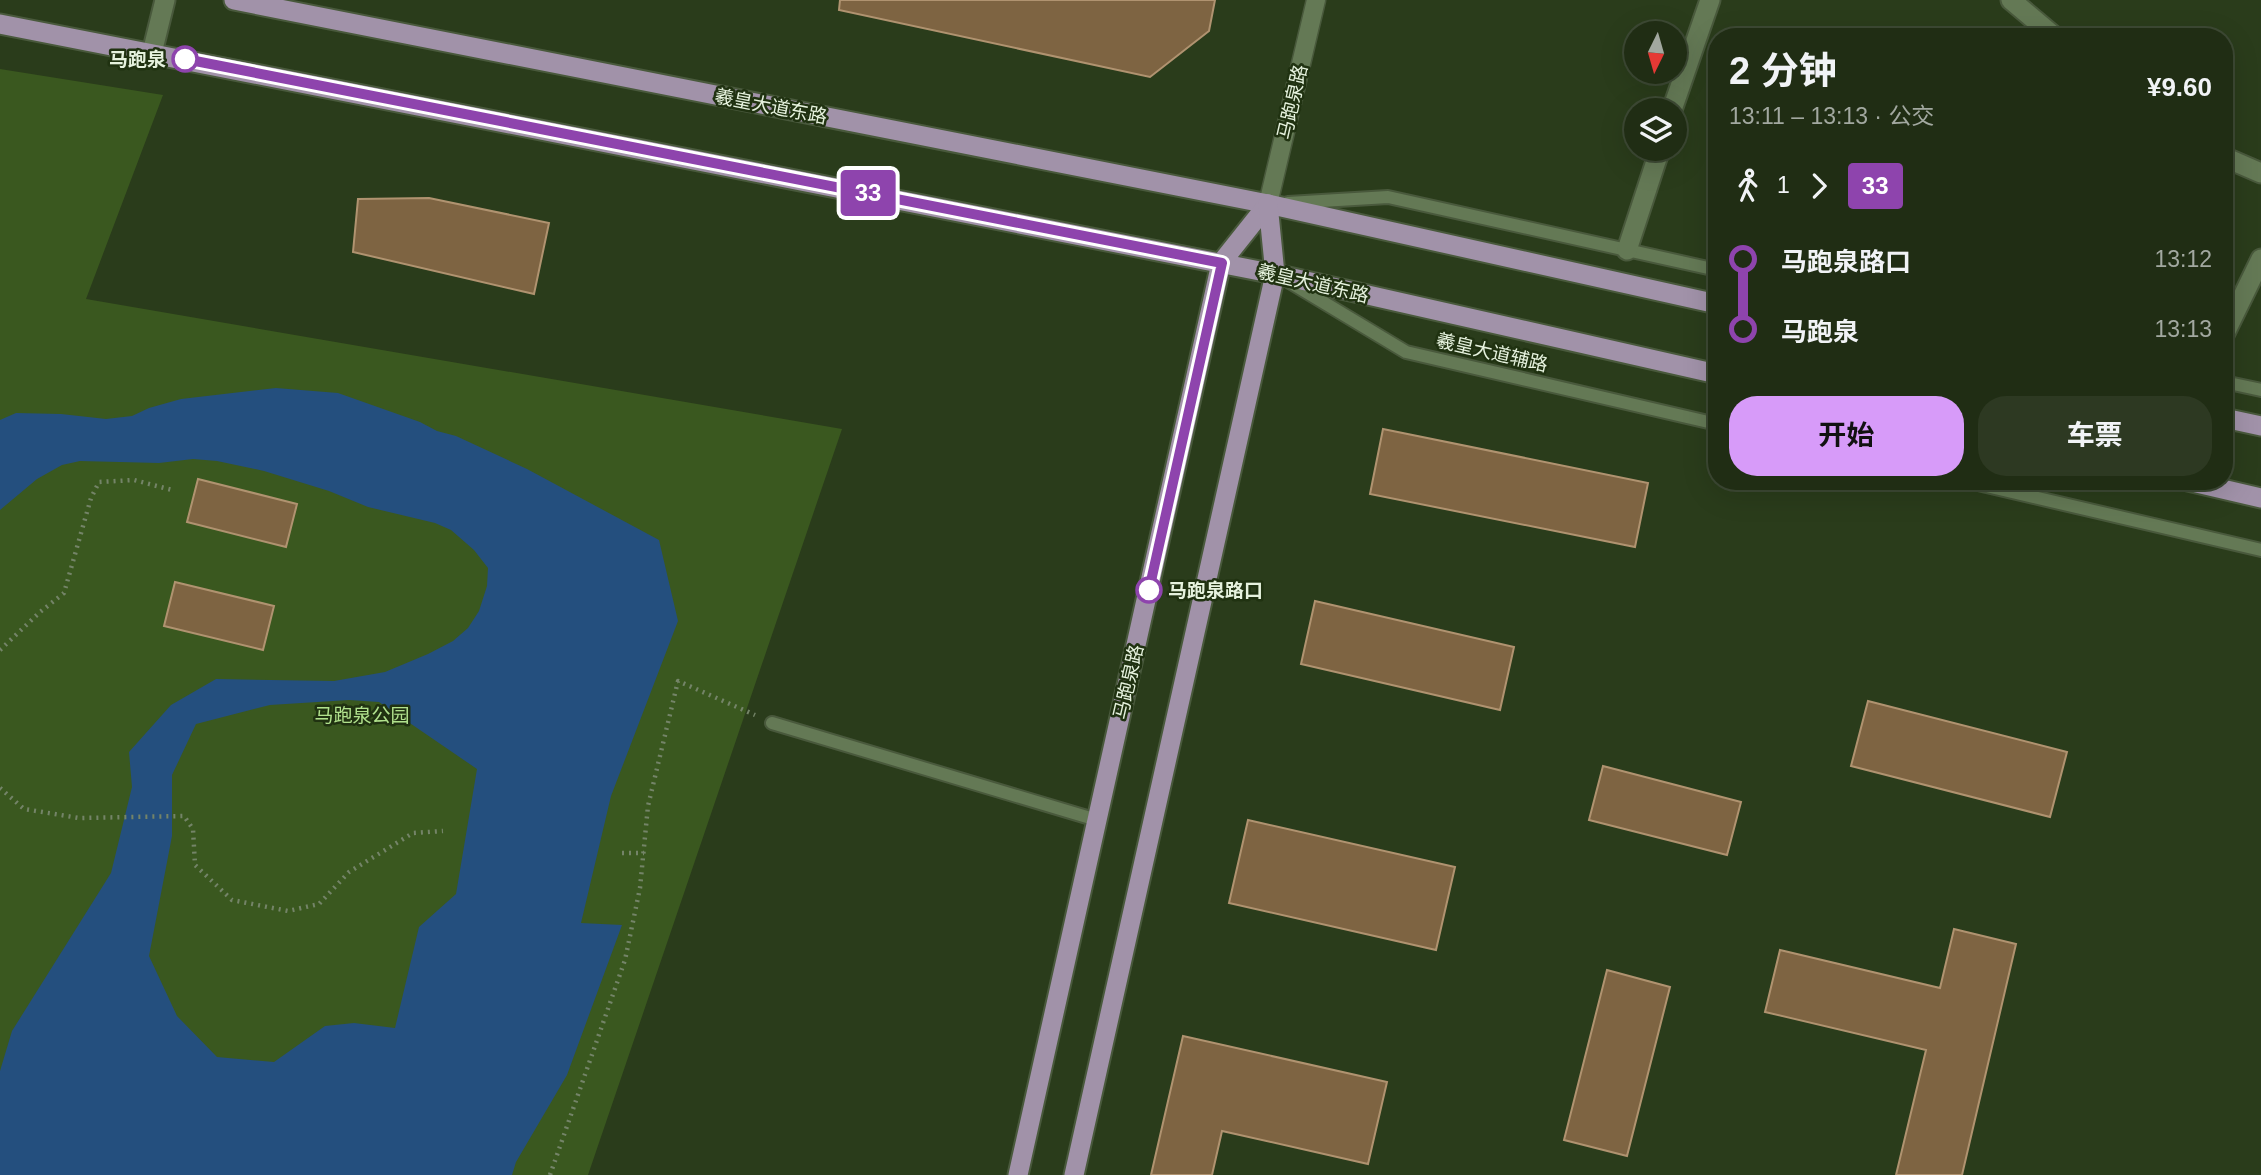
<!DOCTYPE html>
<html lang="zh">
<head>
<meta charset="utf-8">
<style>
	body { margin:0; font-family:Helvetica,"Noto Sans SC",sans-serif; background:#2d3922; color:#f1f3f6; height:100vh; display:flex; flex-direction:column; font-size:26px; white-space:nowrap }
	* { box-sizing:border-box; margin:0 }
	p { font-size:23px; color:#a2a8a0 }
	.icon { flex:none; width:38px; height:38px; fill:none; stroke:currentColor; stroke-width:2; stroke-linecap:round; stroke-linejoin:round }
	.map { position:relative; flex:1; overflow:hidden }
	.side { position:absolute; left:1708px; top:28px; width:525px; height:462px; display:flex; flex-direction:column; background:#202d14; border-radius:28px; box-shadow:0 7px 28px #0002,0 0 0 2px #3d4934 }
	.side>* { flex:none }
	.badge { padding:0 14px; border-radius:5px; font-size:24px; line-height:46px }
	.needle { width:46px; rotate:185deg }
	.fabs { position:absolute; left:1624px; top:21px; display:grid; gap:14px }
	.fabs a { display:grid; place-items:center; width:63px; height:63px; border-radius:50%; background:#202d14; box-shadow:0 7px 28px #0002,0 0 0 2px #3d4934; font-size:35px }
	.map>.badge { position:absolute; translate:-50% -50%; box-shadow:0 0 0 4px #fff }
	.legs { display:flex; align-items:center; gap:10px; height:77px; padding:0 21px; font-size:23px }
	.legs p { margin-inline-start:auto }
	.head { display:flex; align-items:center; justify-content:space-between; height:119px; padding:0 21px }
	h1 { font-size:38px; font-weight:700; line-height:52px }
	.button { display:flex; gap:14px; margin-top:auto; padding:14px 21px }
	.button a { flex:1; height:80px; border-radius:28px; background:#d79bf9; color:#111; font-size:28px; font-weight:700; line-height:80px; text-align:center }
	.button a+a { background:#2d3922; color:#f1f3f6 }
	ul { padding:0 21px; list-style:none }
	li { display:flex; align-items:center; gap:24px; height:70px; font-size:26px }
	li i { display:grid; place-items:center; width:10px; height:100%; margin:0 9px; background:currentColor }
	li i::after { content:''; width:18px; height:18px; margin:-9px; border:5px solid; border-radius:50%; background:#202d14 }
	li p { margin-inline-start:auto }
	li:first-child i { background:linear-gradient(#0000 50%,currentColor 0) }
	li:last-child i { background:linear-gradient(currentColor 50%,#0000 0) }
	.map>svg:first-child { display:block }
	.green { fill:#3a581f }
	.water { fill:#244f7e; fill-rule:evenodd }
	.building { fill:#7e6442; stroke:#b09370; stroke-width:2 }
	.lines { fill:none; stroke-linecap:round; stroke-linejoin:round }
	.service-casing { stroke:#49593c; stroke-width:16 }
	.pedestrian-casing { stroke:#49593c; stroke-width:21 }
	.minor-casing { stroke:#49593c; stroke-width:23 }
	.primary-casing { stroke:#49593c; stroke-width:23 }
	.path { stroke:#748468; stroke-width:4.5; stroke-dasharray:2 5; stroke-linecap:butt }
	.service { stroke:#647955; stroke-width:12 }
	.pedestrian { stroke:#647955; stroke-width:18 }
	.minor { stroke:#647955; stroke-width:19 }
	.primary { stroke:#a192a9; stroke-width:19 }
	.line-1-casing { stroke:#fff; stroke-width:16 }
	.line-1 { stroke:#8e44ad; stroke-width:10 }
	.stop-1-dot { fill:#fff; stroke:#8e44ad; stroke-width:3.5 }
	.labels { text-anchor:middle; stroke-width:5; stroke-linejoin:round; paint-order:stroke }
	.stop-label { font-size:19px; font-weight:bold; fill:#e6f2de; stroke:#203211; text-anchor:end }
	.street-label { font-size:19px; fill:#e6f2de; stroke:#203211 }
	.park-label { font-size:19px; fill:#b1e28d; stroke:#203211 }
</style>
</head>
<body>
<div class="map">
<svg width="2261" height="1175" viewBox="0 0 2261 1175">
	<rect width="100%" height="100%" fill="#2a3c1b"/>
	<!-- green -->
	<polygon class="green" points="0,69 163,95 86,299 842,429 588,1175 0,1175"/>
	<!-- water -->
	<path class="water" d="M276,388L338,393L420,422L437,431L456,436L527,469L659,540L678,621L611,796L581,923L622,925L567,1075L516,1162L512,1175H0V1071L12,1031L111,873L132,787L129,752L171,705L216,679L334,681L385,672L428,654L453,641L468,628L479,611L487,586L488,568L474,550L451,530L435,523L368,507L329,491L264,471L217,461L193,459L159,463L80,461L62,465L37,479L0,510V420L16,413L61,414L106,419L132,416L149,408L181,399ZM349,700L379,702L477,769L456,894L419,927L395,1028L354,1023L325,1026L274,1062L217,1057L177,1016L149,956L172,836V775L196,724L270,705Z"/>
	<!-- building -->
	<g class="building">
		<polygon points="840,0 1215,0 1209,31 1150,77 839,10"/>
		<polygon points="429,198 549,223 534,294 353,252 358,199"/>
		<polygon points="1383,429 1648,483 1635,547 1370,494"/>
		<polygon points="198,479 297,504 286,547 187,522"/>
		<polygon points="175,582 274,606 263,650 164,626"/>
		<polygon points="1315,601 1514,647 1500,710 1301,664"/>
		<polygon points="1868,701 2067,752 2050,817 1851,766"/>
		<polygon points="1603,766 1741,802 1727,855 1589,820"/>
		<polygon points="1248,820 1455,867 1436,950 1229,903"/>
		<polygon points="1954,929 2016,944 1962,1175 1896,1175 1926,1050 1765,1012 1780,950 1940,988"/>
		<polygon points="1607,970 1670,987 1627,1156 1564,1140"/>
		<polygon points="1183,1036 1387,1082 1368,1164 1222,1131 1212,1175 1151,1175"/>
	</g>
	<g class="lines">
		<!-- service casing -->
		<g class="service-casing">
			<g id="service">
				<polyline points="1288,203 1388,197 1717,270"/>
				<polyline points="1288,281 1406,352 1717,424"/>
				<polyline points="2224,382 2261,390"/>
				<polyline points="1965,481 2261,550"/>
				<polyline points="772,723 1097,820"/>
			</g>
		</g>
		<!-- pedestrian casing -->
		<g class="pedestrian-casing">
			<polyline id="pedestrian" points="1268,204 1316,0"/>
		</g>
		<!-- minor casing -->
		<g class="minor-casing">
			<g id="minor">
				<polyline points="2011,0 2055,37"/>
				<polyline points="152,53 165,0"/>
				<polyline points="1672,110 1710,0"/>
				<polyline points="2224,157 2261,173"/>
				<polyline points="1627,250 1660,149"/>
				<polyline points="2224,335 2261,259"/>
			</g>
		</g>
		<!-- primary casing -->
		<g class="primary-casing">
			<g id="primary">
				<polyline points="234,0 1268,204 1717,304"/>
				<polyline points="0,24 1275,274 1717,374"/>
				<polyline points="2224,418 2261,426"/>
				<polyline points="2188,481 2261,498"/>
				<polyline points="1018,1175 1221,263 1268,204"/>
				<polyline points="1074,1175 1275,274 1268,204"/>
			</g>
		</g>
		<!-- path -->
		<g class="path">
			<polyline points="0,650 40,612 64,593 91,498 99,482 134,480 172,490"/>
			<polyline points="0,788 24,809 79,818 184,816 193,829 195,865 232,900 288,911 319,904 349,872 413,833 443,831"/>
			<polyline points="622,853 644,853"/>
			<polyline points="550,1175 625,960 640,888 648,806 678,681 755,715"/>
		</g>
		<!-- service -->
		<use href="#service" class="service"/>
		<!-- pedestrian -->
		<use href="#pedestrian" class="pedestrian"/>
		<!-- minor -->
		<use href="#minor" class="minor"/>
		<!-- primary -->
		<use href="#primary" class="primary"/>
	</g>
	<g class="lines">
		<!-- line-1 casing -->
		<g class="line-1-casing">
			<polyline id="line-1" points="185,59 1222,263 1149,590"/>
		</g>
		<!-- line-1 -->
		<use href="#line-1" class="line-1"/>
	</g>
	<!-- markers -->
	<g class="stop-1-dot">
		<circle cx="185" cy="59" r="12"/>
		<circle cx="1149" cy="590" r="12"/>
	</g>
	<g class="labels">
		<!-- stop labels -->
		<g class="stop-label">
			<text x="166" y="66">马跑泉</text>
			<text x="1168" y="597" text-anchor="start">马跑泉路口</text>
		</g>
		<!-- street labels -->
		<g class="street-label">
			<text transform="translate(1292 102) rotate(-77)" y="7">马跑泉路</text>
			<text transform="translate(771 106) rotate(11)" y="7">羲皇大道东路</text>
			<text transform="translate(1313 283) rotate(13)" y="7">羲皇大道东路</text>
			<text transform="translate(1492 352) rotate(13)" y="7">羲皇大道辅路</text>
			<text transform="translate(1128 682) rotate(-77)" y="7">马跑泉路</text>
		</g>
		<!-- park labels -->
		<g class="park-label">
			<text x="362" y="722">马跑泉公园</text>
		</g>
	</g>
</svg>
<div class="fabs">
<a><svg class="needle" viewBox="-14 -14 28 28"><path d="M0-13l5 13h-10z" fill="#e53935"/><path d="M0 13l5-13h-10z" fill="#a2a8a0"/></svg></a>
<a><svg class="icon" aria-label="layers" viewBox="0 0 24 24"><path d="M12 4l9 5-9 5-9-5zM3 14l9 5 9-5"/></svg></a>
</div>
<b class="badge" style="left:868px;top:193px;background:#8e44ad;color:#fff">33</b>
<section class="side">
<div class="head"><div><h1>2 分钟</h1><p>13:11 – 13:13 · 公交</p></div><b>¥9.60</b></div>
<div class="legs"><svg class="icon" aria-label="walk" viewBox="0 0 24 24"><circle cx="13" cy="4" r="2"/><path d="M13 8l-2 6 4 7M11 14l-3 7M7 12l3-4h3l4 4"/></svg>1<svg class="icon" aria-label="forward" viewBox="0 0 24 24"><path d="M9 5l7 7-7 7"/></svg><b class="badge" style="background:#8e44ad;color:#fff">33</b></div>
<ul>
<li><i style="color:#8e44ad"></i><b>马跑泉路口</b><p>13:12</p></li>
<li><i style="color:#8e44ad"></i><b>马跑泉</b><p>13:13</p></li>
</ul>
<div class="button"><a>开始</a><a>车票</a></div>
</section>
</div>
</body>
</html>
